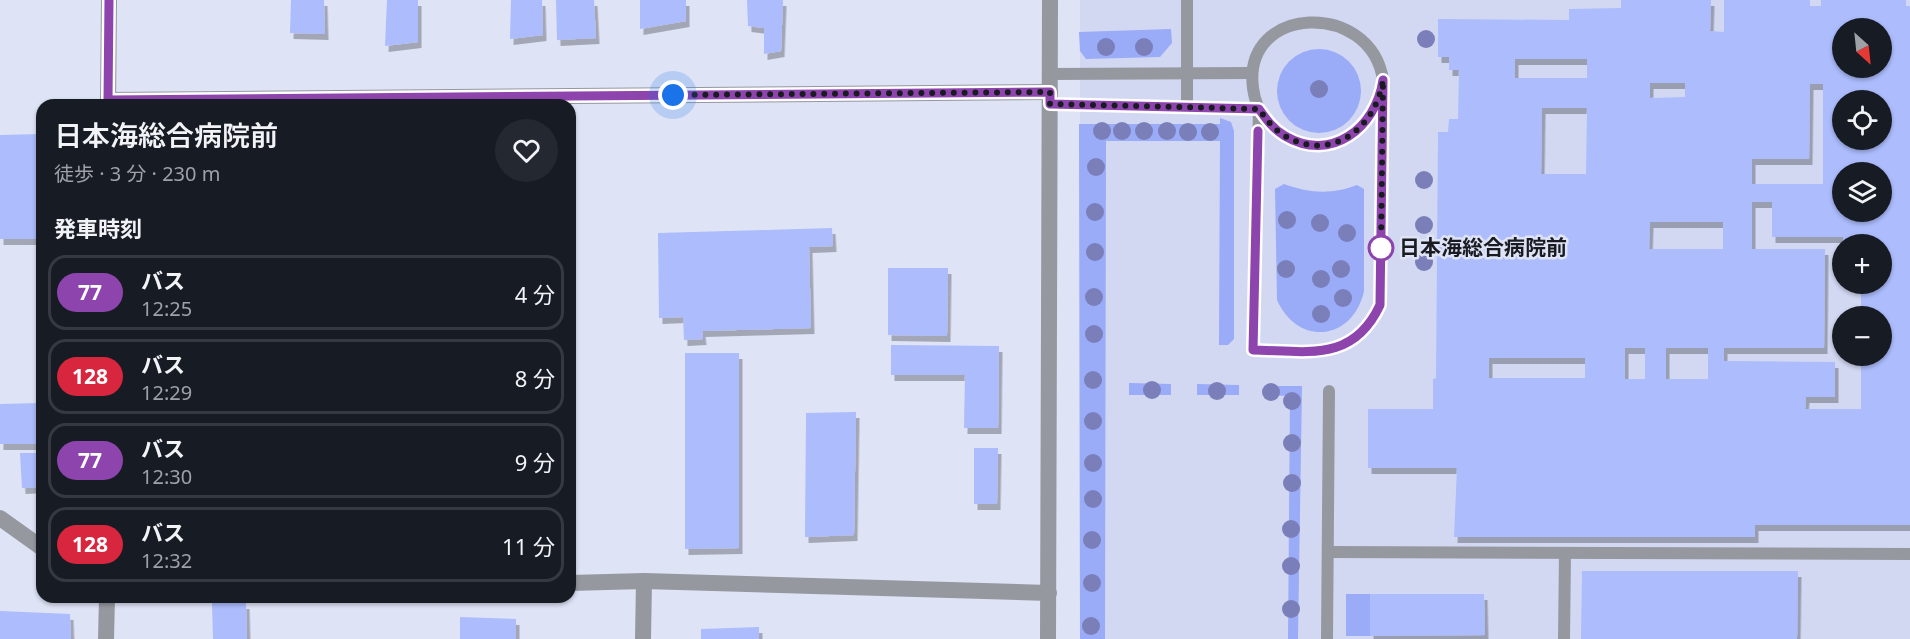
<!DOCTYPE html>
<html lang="ja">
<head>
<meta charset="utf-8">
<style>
	body { margin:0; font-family:"Noto Sans","Noto Sans JP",sans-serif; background:#242831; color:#f1f3f6; height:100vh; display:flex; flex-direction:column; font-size:22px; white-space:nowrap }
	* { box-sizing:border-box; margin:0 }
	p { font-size:20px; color:#9ea1a6 }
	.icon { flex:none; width:33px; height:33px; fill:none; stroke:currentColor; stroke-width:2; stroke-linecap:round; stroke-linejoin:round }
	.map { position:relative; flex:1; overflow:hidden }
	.drawer { position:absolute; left:36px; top:99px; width:540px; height:504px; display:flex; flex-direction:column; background:#171b24; border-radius:18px; box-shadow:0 2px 4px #0004 }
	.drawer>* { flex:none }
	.badge { padding:0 12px; border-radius:20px; font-size:21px; line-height:39px }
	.needle { width:39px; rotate:153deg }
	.controls { position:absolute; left:1832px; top:18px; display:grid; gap:12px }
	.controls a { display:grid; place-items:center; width:60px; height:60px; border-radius:50%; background:#171b24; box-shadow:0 2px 4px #0004; font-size:30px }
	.you { position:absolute; width:30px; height:30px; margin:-15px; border:4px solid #fff; border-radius:50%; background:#1a73e8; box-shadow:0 0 0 9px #1a73e833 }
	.map>.badge { position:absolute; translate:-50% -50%; box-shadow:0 0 0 3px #fff }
	h2 { padding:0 18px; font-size:22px; line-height:54px }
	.round { display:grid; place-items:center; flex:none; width:63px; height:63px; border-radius:32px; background:#242831 }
	.headline { display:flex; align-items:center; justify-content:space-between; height:102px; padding:0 18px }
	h1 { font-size:28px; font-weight:600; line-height:45px }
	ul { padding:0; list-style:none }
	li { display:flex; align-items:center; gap:18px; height:75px; margin:0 12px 9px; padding:0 6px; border:3px solid #363941; border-radius:18px }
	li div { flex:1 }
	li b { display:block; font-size:22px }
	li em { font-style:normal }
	li .badge { min-width:66px; font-weight:700; text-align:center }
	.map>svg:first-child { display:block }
	.built { fill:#d2d8f2; fill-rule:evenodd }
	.green { fill:#9aabf8 }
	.building { fill:#acbcfd; fill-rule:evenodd; filter:url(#shadow) }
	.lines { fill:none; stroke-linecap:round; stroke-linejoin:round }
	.service { stroke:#9698a0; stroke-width:12 }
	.minor { stroke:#9698a0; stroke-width:16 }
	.tertiary { stroke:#9698a0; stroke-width:16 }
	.tree { fill:#7a7fb9 }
	.line-casing { stroke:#fff; stroke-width:14 }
	.line { stroke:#8e44ad; stroke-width:9 }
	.walk { stroke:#191b21; stroke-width:6; stroke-dasharray:0 10.8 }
	.stop-dot { fill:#fff; stroke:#8e44ad; stroke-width:3 }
	.labels { text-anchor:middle; stroke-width:5; stroke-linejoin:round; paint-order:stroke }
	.stop-label { font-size:21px; font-weight:bold; fill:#191b21; stroke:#dee3f6; text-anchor:start }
</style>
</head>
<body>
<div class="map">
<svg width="1910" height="639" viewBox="0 0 1910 639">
	<defs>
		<filter id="shadow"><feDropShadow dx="3.5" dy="6" stdDeviation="0" flood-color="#0004"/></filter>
	</defs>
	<rect width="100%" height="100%" fill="#dee3f6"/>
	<!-- built -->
	<path class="built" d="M1080,0H1910V639H1080ZM1842,28H1881V68H1842ZM1842,100H1881V140H1842ZM1842,172H1881V212H1842ZM1842,244H1881V284H1842ZM1842,316H1881V356H1842Z"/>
	<!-- green -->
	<g class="green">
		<polygon points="1171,29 1172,43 1160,57 1086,59 1080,51 1079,32"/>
		<circle cx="1319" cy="91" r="42"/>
		<polygon points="1220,118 1231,122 1234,131 1234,339 1228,345 1219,345 1220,141 1106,141 1105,639 1080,639 1079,124 1220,124"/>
		<path d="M1284,184C1309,193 1331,195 1357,185L1364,189V291C1353,341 1298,347 1277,300L1275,189Z"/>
		<polygon points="1129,383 1171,384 1171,395 1129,395"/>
		<polygon points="1197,384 1239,385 1239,395 1197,395"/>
		<polygon points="1265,386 1302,386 1298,639 1288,639 1290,396 1265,395"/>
		<rect x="1346" y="594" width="24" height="42"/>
	</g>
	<!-- building -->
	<g class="building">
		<polygon points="291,0 324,0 325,34 290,33"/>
		<polygon points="387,0 418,0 418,42 385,46"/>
		<polygon points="511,0 542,0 543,35 510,39"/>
		<polygon points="556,0 594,0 596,38 557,40"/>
		<polygon points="640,0 686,0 686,21 640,29"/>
		<polygon points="747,0 783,0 781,51 764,54 764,28 748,26"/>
		<path d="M1621,0H1711L1710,31L1724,32V0H1810V6H1821V0H1906V6H1910V525H1755V537H1454L1457,468H1368V409H1433V379L1436,378L1438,132H1448L1449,119H1458L1459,70H1449V57H1438V19L1569,20V9L1621,8ZM1842,28H1881V68H1842ZM1515,59H1587V78H1515ZM1650,83H1685V97L1650,98ZM1810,84H1823V184H1752V159H1809ZM1842,100H1881V140H1842ZM1542,108H1587L1586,174H1541ZM1842,172H1881V212H1842ZM1752,202H1772V237H1843V244H1881V284H1861V316H1881V356H1861V409H1805L1806,397H1835V362L1724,361V348H1824L1825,249H1752ZM1650,222H1723V249H1649ZM1625,348H1645V379H1625ZM1666,348H1708V379H1666ZM1489,358H1585V378H1489Z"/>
		<polygon points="42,134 42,239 0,239 0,135"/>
		<polygon points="832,228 833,246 809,247 811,328 702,331 703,339 684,340 683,317 659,318 658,233"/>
		<polygon points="888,268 948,268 947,336 888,335"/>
		<polygon points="891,345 999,346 998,428 964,428 965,375 891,375"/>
		<polygon points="685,353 739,353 739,548 685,549"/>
		<polygon points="42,403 42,444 0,444 0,404"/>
		<polygon points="856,412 854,535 805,537 806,413"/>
		<polygon points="974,448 998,448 997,504 974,504"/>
		<polygon points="20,453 42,453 42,487 22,488"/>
		<polygon points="1582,571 1798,571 1797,639 1581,639"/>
		<polygon points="1370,594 1484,594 1485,635 1370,636"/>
		<polygon points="212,603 246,603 247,639 213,639"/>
		<polygon points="0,611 70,614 71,639 0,639"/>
		<polygon points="460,617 516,619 516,639 460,639"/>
		<polygon points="759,627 759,639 701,639 701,629"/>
	</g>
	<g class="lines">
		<!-- service -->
		<g class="service">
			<polyline points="1187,0 1187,107"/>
			<polyline points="1050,74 1252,73"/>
			<path d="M1050,104L1259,109L1253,350C1307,351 1353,363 1380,305L1383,80C1371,0 1242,4 1253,88C1255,105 1264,120 1277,130C1324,166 1376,132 1383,80"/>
			<polyline points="1328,552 1910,554"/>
			<polyline points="1327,639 1329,391"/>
			<polyline points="1564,639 1565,553"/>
		</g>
		<!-- minor -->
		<polyline class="minor" points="643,639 644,581"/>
		<!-- tertiary -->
		<g class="tertiary">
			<polyline points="108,100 1050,92"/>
			<polyline points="108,105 109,0"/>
			<polyline points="0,518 42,548"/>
			<polyline points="570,583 644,581 1049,593"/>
			<polyline points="106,639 107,597"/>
			<polyline points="1048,639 1050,0"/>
		</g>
	</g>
	<!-- trees -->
	<g class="tree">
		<circle cx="1426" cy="39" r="9"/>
		<circle cx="1106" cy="47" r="9"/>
		<circle cx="1144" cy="47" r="9"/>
		<circle cx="1319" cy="89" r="9"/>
		<circle cx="1102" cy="131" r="9"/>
		<circle cx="1122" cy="131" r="9"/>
		<circle cx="1144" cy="131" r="9"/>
		<circle cx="1167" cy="131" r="9"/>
		<circle cx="1188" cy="132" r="9"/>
		<circle cx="1210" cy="132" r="9"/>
		<circle cx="1096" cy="167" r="9"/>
		<circle cx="1424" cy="180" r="9"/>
		<circle cx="1095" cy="212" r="9"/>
		<circle cx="1287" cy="220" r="9"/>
		<circle cx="1320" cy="223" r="9"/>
		<circle cx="1424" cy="225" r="9"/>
		<circle cx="1347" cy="233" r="9"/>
		<circle cx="1095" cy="252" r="9"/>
		<circle cx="1424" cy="262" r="9"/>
		<circle cx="1286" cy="269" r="9"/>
		<circle cx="1341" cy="269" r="9"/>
		<circle cx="1321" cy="279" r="9"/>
		<circle cx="1094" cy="297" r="9"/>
		<circle cx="1343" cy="298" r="9"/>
		<circle cx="1321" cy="314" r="9"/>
		<circle cx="1094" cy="334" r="9"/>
		<circle cx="1093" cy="380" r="9"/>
		<circle cx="1152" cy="390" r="9"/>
		<circle cx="1217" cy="391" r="9"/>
		<circle cx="1271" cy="392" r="9"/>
		<circle cx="1292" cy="401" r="9"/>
		<circle cx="1093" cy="421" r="9"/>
		<circle cx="1292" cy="443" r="9"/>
		<circle cx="1093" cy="463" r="9"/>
		<circle cx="1292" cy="483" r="9"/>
		<circle cx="1093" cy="499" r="9"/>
		<circle cx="1291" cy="529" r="9"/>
		<circle cx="1092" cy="540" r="9"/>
		<circle cx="1291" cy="566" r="9"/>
		<circle cx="1092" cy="583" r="9"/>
		<circle cx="1291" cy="609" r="9"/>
		<circle cx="1091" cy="626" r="9"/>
	</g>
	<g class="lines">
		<!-- line casing -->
		<g class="line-casing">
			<path id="line" d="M109,0L108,100L1050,92V104L1259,109C1266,119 1273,129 1285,136C1331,163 1376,128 1383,80L1380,305C1353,363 1307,351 1253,350L1258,131"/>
		</g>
		<!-- line -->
		<use href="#line" class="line"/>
		<!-- walk -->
		<path class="walk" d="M673,95L1050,92V104L1259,109C1266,119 1273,129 1285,136C1331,163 1376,128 1383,80L1381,248"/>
	</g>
	<!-- markers -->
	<circle class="stop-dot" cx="1381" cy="248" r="12"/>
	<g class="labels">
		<!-- stop labels -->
		<g class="stop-label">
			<text x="1399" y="255">日本海総合病院前</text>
		</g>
	</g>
</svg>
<div class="controls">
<a><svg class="needle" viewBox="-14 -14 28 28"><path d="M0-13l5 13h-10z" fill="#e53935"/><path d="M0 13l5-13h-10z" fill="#9ea1a6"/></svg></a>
<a><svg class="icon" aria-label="locate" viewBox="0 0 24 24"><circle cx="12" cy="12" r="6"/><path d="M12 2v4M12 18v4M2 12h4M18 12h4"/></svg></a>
<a><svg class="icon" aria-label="layers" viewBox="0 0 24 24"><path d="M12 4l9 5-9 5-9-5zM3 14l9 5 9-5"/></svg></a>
<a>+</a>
<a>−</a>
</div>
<div class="you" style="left:673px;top:95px"></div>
<section class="drawer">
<div class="headline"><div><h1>日本海総合病院前</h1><p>徒歩 · 3 分 · 230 m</p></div><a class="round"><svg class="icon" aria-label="heart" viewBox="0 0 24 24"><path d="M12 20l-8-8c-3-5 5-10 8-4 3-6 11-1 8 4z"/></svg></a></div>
<h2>発車時刻</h2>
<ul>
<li><span class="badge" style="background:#8e44ad;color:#fff">77</span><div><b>バス</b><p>12:25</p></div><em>4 分</em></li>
<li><span class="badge" style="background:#d7263d;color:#fff">128</span><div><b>バス</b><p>12:29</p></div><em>8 分</em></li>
<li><span class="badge" style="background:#8e44ad;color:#fff">77</span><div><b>バス</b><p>12:30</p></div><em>9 分</em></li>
<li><span class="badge" style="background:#d7263d;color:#fff">128</span><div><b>バス</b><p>12:32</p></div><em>11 分</em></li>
</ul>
</section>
</div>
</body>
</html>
